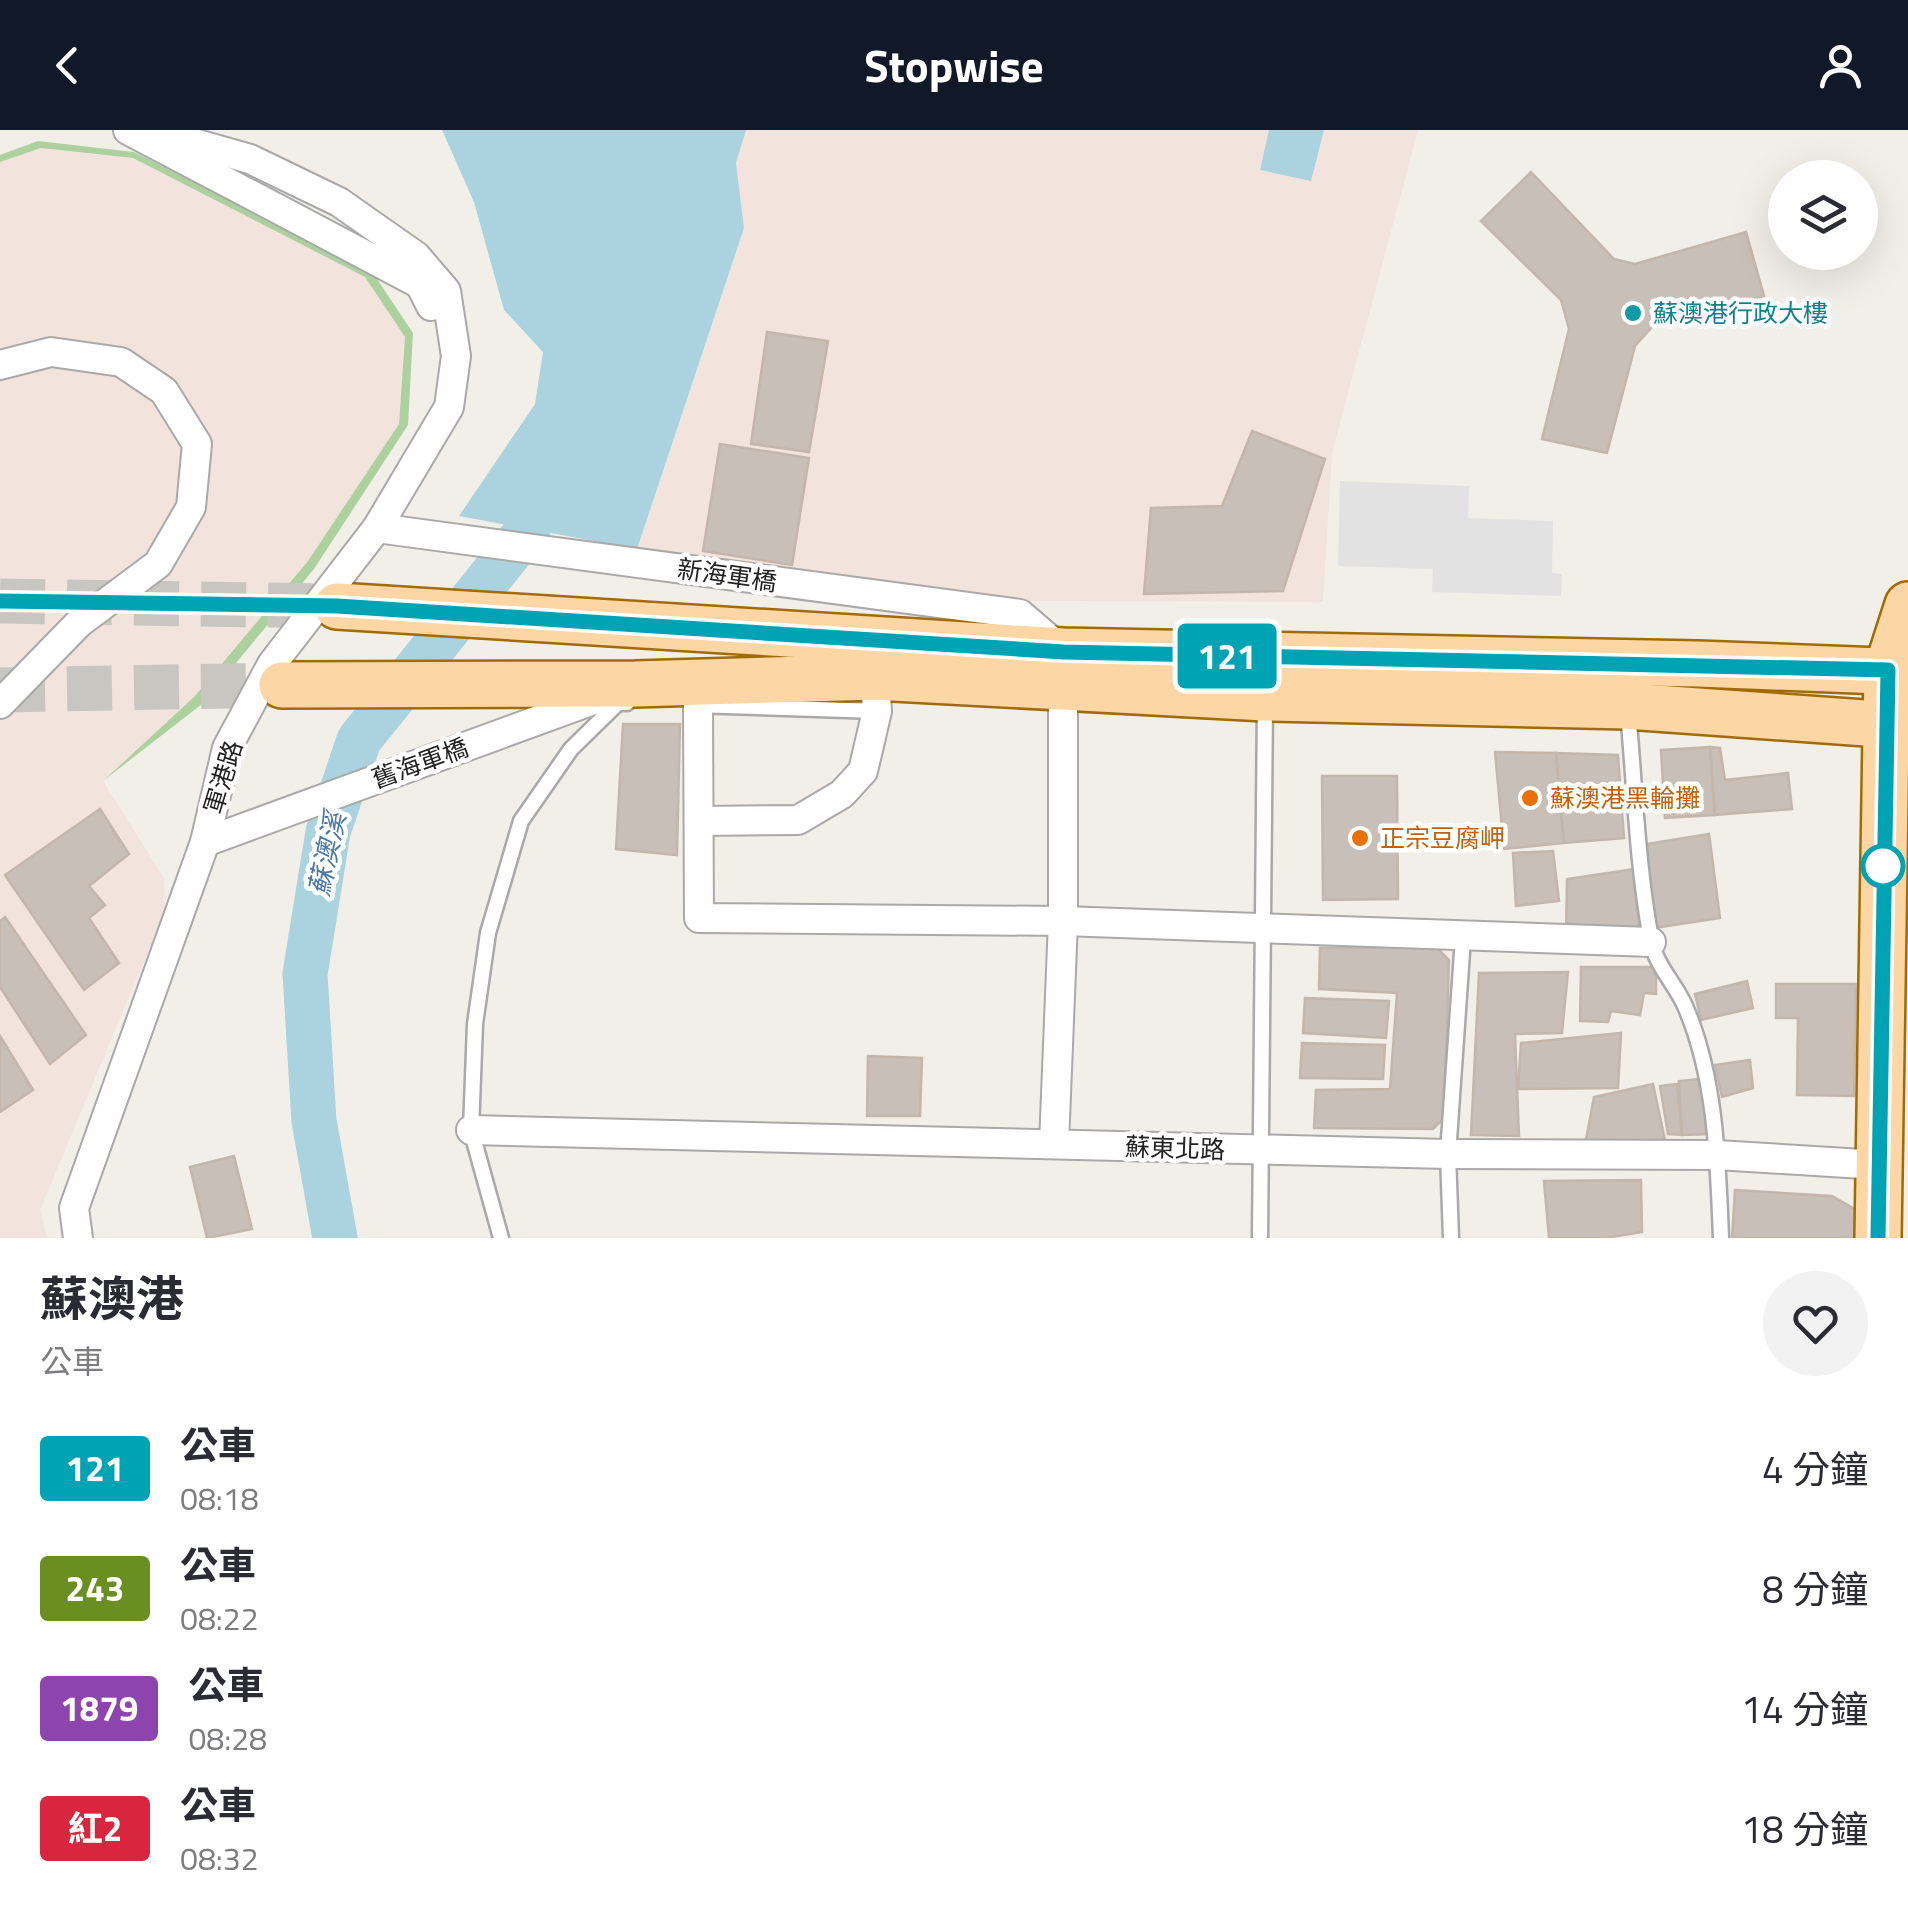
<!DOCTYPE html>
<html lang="zh-TW">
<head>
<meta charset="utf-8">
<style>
	body { margin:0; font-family:"Titillium Web","Noto Sans TC",sans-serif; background:#f2f2f3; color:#2b2b33; height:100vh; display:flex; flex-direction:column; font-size:38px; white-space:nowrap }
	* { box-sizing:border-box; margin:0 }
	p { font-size:32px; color:#7c7c81 }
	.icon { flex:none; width:55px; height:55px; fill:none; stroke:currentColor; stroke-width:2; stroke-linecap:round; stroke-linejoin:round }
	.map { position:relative; height:1108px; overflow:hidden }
	.sheet { display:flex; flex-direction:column; background:#fff; flex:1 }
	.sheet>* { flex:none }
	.badge { padding:0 20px; border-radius:8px; font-size:35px; line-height:65px }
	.fabs { position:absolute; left:1768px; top:30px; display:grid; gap:20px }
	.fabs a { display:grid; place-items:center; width:110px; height:110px; border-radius:50%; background:#fff; box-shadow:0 10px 40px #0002; font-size:50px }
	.map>.badge { position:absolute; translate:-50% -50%; box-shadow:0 0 0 5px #fff }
	.round { display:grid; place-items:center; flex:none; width:105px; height:105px; border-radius:52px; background:#f2f2f3 }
	.head { display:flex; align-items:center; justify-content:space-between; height:170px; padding:0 40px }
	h1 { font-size:48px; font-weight:700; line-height:75px }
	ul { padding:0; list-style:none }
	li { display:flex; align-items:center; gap:30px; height:120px; padding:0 40px }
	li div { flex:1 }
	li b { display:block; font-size:38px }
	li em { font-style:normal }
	li .badge { min-width:110px; font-weight:700; text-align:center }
	header { display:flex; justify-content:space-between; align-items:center; height:130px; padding:0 40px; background:#111827; color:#fff; font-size:45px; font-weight:700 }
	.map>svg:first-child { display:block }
	.military { fill:#f3e3dd }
	.forest { fill:#add19e }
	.parking { fill:#e2e2e2 }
	.water { fill:#aad3df }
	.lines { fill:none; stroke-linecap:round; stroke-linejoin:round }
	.river { stroke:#aad3df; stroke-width:45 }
	.building { fill:#c7bfb8; stroke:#c4b6ab; stroke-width:2.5 }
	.primary-tunnel { stroke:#c8c6c1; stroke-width:45; stroke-dasharray:45 22; stroke-linecap:butt }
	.service-casing { stroke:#a9a9a9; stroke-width:19 }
	.minor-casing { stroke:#a9a9a9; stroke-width:32 }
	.primary-casing { stroke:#a06b00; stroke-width:50 }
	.service { stroke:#fff; stroke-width:14 }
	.minor { stroke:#fff; stroke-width:28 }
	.primary { stroke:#fcd6a4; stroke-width:45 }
	.line-casing { stroke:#fff; stroke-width:22 }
	.line { stroke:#00a3b4; stroke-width:15 }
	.culture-dot { fill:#0f9aa8; stroke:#fff; stroke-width:4 }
	.food-dot { fill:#e8710a; stroke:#fff; stroke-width:4 }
	.stop-dot { fill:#fff; stroke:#00a3b4; stroke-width:5 }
	.labels { text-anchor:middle; stroke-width:9; stroke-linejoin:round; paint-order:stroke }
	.culture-label { font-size:25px; fill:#0d838f; stroke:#fff; text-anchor:start }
	.street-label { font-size:25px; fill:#222; stroke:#fff }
	.food-label { font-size:25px; fill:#c56008; stroke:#fff; text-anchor:start }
	.water-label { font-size:28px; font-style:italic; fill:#4a7aab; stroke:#fff }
</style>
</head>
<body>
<header><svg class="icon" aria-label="back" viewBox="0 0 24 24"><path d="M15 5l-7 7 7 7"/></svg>Stopwise<svg class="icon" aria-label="person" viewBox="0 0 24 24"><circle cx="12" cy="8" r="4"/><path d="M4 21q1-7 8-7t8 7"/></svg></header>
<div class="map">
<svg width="1908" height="1108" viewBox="0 0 1908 1108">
	<rect width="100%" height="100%" fill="#f2efe9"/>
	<!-- military -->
	<g class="military">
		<polygon points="746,0 1269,0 1260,40 1311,51 1324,0 1418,0 1332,323 1323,472 1027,471 637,419 744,98 736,33"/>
		<polygon points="41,18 133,28 366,147 405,207 399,294 308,431 195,566 103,651 164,748 165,781 40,1080 47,1108 0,1108 0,32"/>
	</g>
	<!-- forest -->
	<polygon class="forest" points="38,11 134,22 371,140 413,203 408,295 314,439 202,574 103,651 195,566 308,431 399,294 405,207 365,147 133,28 41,18 0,32 0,25"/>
	<!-- parking -->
	<polygon class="parking" points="1340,351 1469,356 1468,388 1553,391 1552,443 1562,444 1561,466 1432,462 1433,439 1338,436"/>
	<!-- water -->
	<g class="water">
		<polygon points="442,0 746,0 736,33 744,98 637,419 459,386 535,274 543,222 504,180 474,72"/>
		<polygon points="1269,0 1324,0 1311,51 1260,40"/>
	</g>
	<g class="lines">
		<!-- river -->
		<polyline class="river" points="335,1108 314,991 305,844 328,702 359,610 528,400"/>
	</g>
	<!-- building -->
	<g class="building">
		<polygon points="1531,42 1614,129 1635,134 1746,102 1764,166 1652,197 1635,216 1607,323 1542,309 1569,199 1561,170 1481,91"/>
		<polygon points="767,202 828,211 809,322 751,314"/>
		<polygon points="1252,301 1325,329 1283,461 1144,464 1151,378 1222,376"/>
		<polygon points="720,314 809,328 792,435 703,421"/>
		<polygon points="623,594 680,594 677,725 616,719"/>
		<polygon points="1710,617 1715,685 1665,688 1661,620"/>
		<polygon points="1710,617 1720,618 1725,650 1788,643 1792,679 1715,685"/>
		<polygon points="1495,622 1556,623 1564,713 1504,719"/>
		<polygon points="1556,623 1618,625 1624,708 1564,713"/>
		<polygon points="1322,646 1397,646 1398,769 1323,770"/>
		<polygon points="100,679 129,724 89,756 105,775 89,788 119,833 84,860 5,745"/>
		<polygon points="1709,704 1720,788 1654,798 1647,714"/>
		<polygon points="1553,721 1559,771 1516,776 1513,723"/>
		<polygon points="1635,739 1640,811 1566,807 1567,749"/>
		<polygon points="5,787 86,905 50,934 0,857 0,791"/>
		<polygon points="1436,817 1449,830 1444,988 1433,999 1314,998 1316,960 1390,959 1397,863 1319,859 1320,818"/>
		<polygon points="1581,837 1656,837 1656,864 1644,863 1640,885 1611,881 1608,892 1580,891"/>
		<polygon points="1568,842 1562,903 1515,904 1519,1006 1471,1005 1479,843"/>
		<polygon points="1747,851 1753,878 1701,890 1695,864"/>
		<polygon points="1776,854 1856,854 1854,966 1797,965 1798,888 1776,888"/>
		<polygon points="1305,868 1389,871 1386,908 1303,903"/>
		<polygon points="1621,903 1618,958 1518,959 1521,913"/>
		<polygon points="0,906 33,960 0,982"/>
		<polygon points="1302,913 1385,915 1383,949 1300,948"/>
		<polygon points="868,926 922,928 920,986 867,986"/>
		<polygon points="1750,930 1753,958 1722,967 1715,935"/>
		<polygon points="1698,949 1713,1004 1682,1005 1679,951"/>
		<polygon points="1653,954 1665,1010 1585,1015 1594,967"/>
		<polygon points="1677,954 1682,1005 1668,1004 1660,956"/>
		<polygon points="234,1026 252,1099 207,1108 190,1037"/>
		<polygon points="1641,1050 1642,1102 1606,1108 1549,1108 1544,1051"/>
		<polygon points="1735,1060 1832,1066 1858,1081 1857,1108 1732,1108"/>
	</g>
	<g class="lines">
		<!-- primary-tunnel -->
		<g class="primary-tunnel">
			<polyline points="0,471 337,476"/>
			<polyline points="0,560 282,555"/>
		</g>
		<!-- service casing -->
		<g class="service-casing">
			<g id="service">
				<polyline points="694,575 877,581"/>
				<path d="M1628,582C1635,657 1637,735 1651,809C1655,835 1675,853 1685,876C1716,947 1718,1032 1721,1108"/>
				<polyline points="501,1108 471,1000 475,894 488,803 521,691 571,619 618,573 627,573"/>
				<polyline points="1260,1108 1265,572"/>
				<polyline points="1451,1108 1448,1024 1463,808"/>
			</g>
		</g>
		<!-- minor casing -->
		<g class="minor-casing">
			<g id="minor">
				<polyline points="128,0 420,154 431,176"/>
				<polyline points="0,235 51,222 121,232 164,261 197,314 191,377 158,434 79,493 0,574"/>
				<polyline points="377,398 1020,484 1063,521 1063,791 1054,1014"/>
				<polyline points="698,575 699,788 1063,791 1651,812"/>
				<polyline points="700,691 798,690 842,664 863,641 877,581 875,547"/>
				<polyline points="205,712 607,565"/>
				<polyline points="471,1000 1448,1024 1717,1025 1879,1035"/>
				<polyline points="78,1108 74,1078 205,712 227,618 272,534 377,398 449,277 456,226 446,161 416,126 339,72 250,29 148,0"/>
			</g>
		</g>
		<!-- primary casing -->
		<g class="primary-casing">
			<g id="primary">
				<polyline points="337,476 1063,521 1698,534 1908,542"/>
				<polyline points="282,555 635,554 875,547 1265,568 1627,576 1908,596"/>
				<polyline points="1878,1108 1887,540 1908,475"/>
			</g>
		</g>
		<!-- service -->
		<use href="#service" class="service"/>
		<!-- minor -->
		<use href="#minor" class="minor"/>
		<!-- primary -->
		<use href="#primary" class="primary"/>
	</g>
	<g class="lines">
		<!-- line casing -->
		<g class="line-casing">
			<polyline id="line" points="0,471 337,476 1064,522 1888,540 1878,1108"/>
		</g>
		<!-- line -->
		<use href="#line" class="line"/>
	</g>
	<!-- markers -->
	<circle class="culture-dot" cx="1633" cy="183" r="10"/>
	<g class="food-dot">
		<circle cx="1530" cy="668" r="10"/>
		<circle cx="1360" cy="708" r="10"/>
	</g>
	<circle class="stop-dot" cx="1883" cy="736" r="20"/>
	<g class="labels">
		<!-- culture labels -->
		<g class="culture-label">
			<text x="1653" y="192">蘇澳港行政大樓</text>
		</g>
		<!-- street labels -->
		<g class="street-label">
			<text transform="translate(727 445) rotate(8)" y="9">新海軍橋</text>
			<text transform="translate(420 633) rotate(-20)" y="9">舊海軍橋</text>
			<text transform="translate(223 647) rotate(-73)" y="9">軍港路</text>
			<text transform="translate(1175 1018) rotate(2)" y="9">蘇東北路</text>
		</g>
		<!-- food labels -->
		<g class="food-label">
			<text x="1550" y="677">蘇澳港黑輪攤</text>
			<text x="1380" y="717">正宗豆腐岬</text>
		</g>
		<!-- water labels -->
		<g class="water-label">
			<text transform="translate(327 724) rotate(-78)" y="10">蘇澳溪</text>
		</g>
	</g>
</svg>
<div class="fabs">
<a><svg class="icon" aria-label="layers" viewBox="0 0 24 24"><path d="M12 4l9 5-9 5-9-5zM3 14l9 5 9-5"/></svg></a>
</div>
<b class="badge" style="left:1227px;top:526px;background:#00a3b4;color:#fff">121</b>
</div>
<section class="sheet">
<div class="head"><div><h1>蘇澳港</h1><p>公車</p></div><a class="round"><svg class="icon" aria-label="heart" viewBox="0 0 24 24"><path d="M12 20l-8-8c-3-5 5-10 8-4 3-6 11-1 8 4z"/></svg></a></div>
<ul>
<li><span class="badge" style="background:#00a3b4;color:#fff">121</span><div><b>公車</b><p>08:18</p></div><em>4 分鐘</em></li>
<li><span class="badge" style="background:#6b8e23;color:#fff">243</span><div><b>公車</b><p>08:22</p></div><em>8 分鐘</em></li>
<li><span class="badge" style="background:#8e44ad;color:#fff">1879</span><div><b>公車</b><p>08:28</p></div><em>14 分鐘</em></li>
<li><span class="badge" style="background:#d7263d;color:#fff">紅2</span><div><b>公車</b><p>08:32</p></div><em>18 分鐘</em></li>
</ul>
</section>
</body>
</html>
